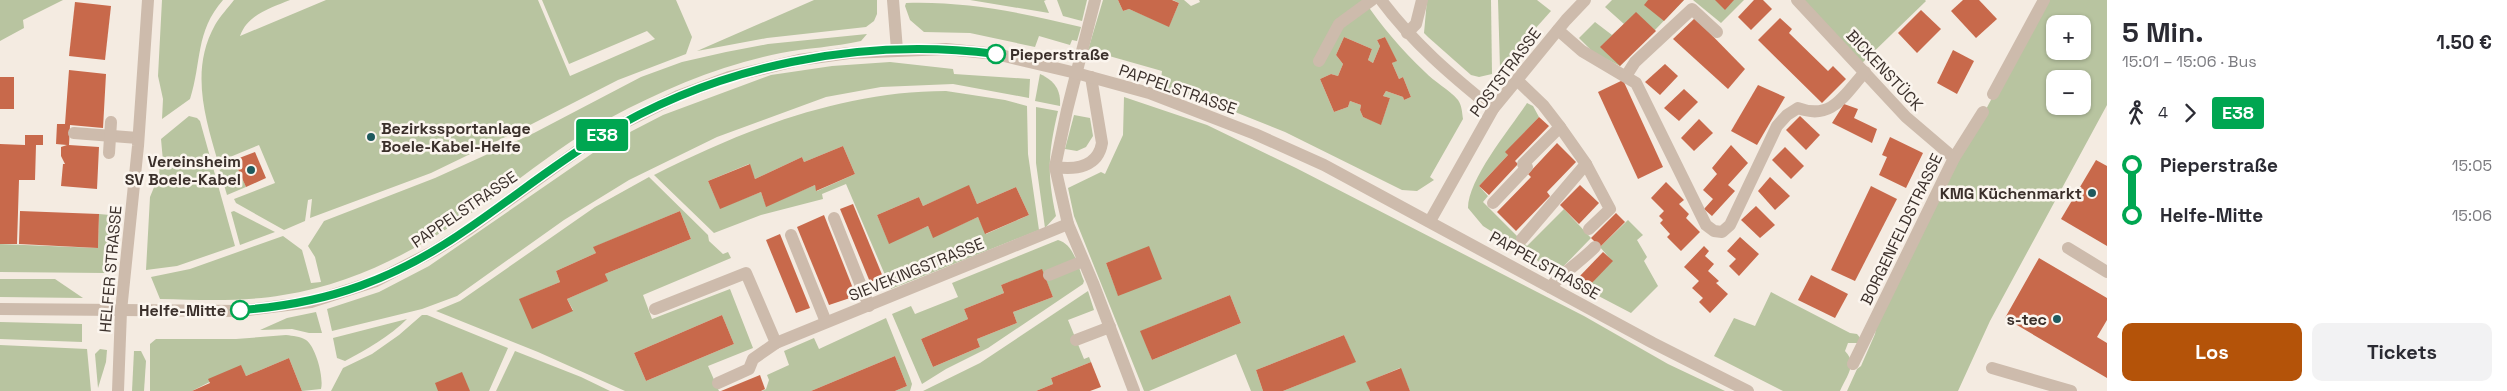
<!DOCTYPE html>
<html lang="de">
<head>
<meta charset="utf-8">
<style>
	body { margin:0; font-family:"Space Grotesk",sans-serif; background:#f2f2f3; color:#2b2b33; height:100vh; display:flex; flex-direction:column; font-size:19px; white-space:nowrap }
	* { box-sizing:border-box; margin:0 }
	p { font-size:16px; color:#7c7c81 }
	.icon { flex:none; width:28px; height:28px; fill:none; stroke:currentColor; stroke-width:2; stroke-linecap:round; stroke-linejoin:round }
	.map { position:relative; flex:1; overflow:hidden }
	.side { display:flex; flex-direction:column; background:#fff; width:400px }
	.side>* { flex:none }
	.badge { padding:0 10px; border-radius:4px; font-size:18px; line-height:32px }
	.buttons { position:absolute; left:2046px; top:15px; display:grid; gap:10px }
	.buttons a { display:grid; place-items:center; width:45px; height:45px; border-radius:10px; background:#fff; box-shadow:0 1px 4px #0004; font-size:25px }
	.map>.badge { position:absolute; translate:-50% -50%; box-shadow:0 0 0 2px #fff }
	.legs { display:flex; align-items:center; gap:8px; height:55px; padding:0 15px; font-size:16px }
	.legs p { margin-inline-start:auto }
	.overview { display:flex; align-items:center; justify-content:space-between; height:85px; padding:0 15px }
	h1 { font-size:28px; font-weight:700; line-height:38px }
	.cta { display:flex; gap:10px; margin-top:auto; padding:10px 15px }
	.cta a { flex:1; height:58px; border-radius:10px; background:#b45309; color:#fff; font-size:20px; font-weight:700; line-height:58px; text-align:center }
	.cta a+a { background:#f2f2f3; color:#2b2b33 }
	ul { padding:0 15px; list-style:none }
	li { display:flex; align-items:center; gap:18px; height:50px; font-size:19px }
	li i { display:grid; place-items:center; width:8px; height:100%; margin:0 6px; background:currentColor }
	li i::after { content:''; width:12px; height:12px; margin:-6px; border:4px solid; border-radius:50%; background:#fff }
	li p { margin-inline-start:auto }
	li:first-child i { background:linear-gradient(#0000 50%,currentColor 0) }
	li:last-child i { background:linear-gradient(currentColor 50%,#0000 0) }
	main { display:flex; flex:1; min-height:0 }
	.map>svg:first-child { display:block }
	.green { fill:#b8c4a0; fill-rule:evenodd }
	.building { fill:#c8694b }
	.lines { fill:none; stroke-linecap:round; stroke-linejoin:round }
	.minor { stroke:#cdbbac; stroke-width:12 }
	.line-1-casing { stroke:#fff; stroke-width:11 }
	.line-1 { stroke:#00a651; stroke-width:8 }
	.stop-1-dot { fill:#fff; stroke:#00a651; stroke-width:2.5 }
	.poi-dot { fill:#1f5a5e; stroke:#fbf5ee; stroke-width:2 }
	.labels { text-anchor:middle; stroke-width:5; stroke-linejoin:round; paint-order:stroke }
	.stop-label { font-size:16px; font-weight:bold; fill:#3b302b; stroke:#fbf5ee; text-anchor:start }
	.street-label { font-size:16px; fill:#3b302b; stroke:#fbf5ee }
	.poi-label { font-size:16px; font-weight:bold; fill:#3b302b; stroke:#fbf5ee; text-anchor:end }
</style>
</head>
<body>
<main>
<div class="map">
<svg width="2107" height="391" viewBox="0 0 2107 391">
	<rect width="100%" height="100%" fill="#f4ebe1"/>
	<!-- green -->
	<g class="green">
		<polygon points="0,0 63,0 23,20 24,28 0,41"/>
		<path d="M162,0H223C195,32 202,62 190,99L162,119L163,99L158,76Z"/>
		<path d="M234,0H290C271,8 248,14 240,36L326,0H538L570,76L655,39L647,31L569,64L542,0H676L692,37L686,54L618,80L530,125L431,173L310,218L312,199L308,200L305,221L284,230L236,203L234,199L275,183L259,145L218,162C205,117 190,70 215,25C220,16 228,8 234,0Z"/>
		<polygon points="814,0 877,0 877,14 874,21 866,27 767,38 697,51"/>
		<polygon points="970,0 1046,0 1044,1 1049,13"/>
		<polygon points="1057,0 1087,0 1082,21 1063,16"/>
		<path d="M1103,0H1118L1123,11L1129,9L1169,26L1179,3L1173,0H1184L1191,6L1200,2L1199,0H1364C1381,26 1402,50 1425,72C1434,82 1449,89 1458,100C1462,106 1462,112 1463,119L1430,177L1434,180L1417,191L1402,190L1285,132L1225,108L1160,87L1162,71L1088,50ZM1344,37L1372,49L1368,60L1373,63L1380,46L1377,40L1385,37L1396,61L1392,63L1399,79L1403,77L1411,97L1404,100L1403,97L1386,91L1383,96L1390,98L1381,124L1363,117L1360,110L1361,105L1350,101L1348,107L1334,112L1320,79L1331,74L1338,76L1343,64L1336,55Z"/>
		<polygon points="1427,0 1491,0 1492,74 1479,77 1471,75 1428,37 1424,33"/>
		<polygon points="1498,0 1537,0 1551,11 1500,68"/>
		<polygon points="1612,0 1684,0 1620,66 1594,53 1579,38 1595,22 1612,35 1624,24 1605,7"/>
		<polygon points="1693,0 1744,0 1721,23"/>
		<polygon points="1797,0 1925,0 1926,1 1859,66"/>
		<path d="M2044,0H2107V105L1990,321L1958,391H1847L1857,369L1861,366L1875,334L1879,311ZM2055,24H2082V51H2055ZM2055,79H2082V106H2055Z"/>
		<path d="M906,3C966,1 1023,13 1081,27L1077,41L1072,40L1070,45L1039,36L1035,47L970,33L924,32L910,20L905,6Z"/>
		<path d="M867,34L861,41C834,47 807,48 781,53C721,65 664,89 610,118C568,140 531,171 493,198C429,243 362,283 283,295C243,302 201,300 160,299L151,277L190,269L283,236L302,250L311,283L321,282L315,257L308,246L324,221L435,178L534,133L641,77L682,62L726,52L768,44Z"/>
		<polygon points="890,62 953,69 954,74 1030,79 1029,98 953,84 881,87 826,97 717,137 629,180 564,220 457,296 422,309 332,331 327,309 379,292 429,266 603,146 663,115 771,75 832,66"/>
		<path d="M1040,74C1055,81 1061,90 1060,106L1035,101Z"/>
		<path d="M946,91L1005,100L1027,106L1028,154L1039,230L891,289L846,184L822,194L823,199L761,215L714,233L654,175C745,129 843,91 946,91ZM843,146L855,174L817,191L815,185L766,206L761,192L720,208L708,181L749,164L755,179L802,157L804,162ZM969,186L977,204L1016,187L1029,215L986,234L978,217L933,237L928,226L889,243L877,215L919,197L923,206Z"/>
		<path d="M1124,97L1207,125L1296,168L1584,316L1668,364L1725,391H1410L1400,368L1367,382L1370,391H1283L1355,362L1344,335L1256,370L1263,391H1251L1236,354L1149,391H1144L1074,216L1068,188L1101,172L1105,174L1123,135ZM1149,247L1118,295L1106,263ZM1230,295L1241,323L1152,360L1141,331Z"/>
		<path d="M1527,103L1533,106L1539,117L1506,152L1508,155L1479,186L1488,196L1483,202L1527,246L1564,209L1591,238L1557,273L1483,226L1468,208C1468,179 1510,129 1527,103Z"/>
		<path d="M1036,107L1058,111C1048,154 1047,173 1056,216L1045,228L1036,163Z"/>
		<polygon points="1074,115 1090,118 1093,136 1086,147 1077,151 1065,149"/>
		<polygon points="189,116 197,118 200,121 235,246 177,266 146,270 150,197 159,175 160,161 163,161 161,139"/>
		<polygon points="235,162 246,187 227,195 219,168"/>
		<path d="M649,177L708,235L709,241L723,254L728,252L731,258L643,295L652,319L730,289L753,348L708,366L719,391H625L538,352L436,311L460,301L595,207ZM680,211L691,239L605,274L607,281L567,299L573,310L520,299L560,282L556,271L596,253L594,247ZM722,315L734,344L646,381L634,353Z"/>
		<polygon points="234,211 275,232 240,245 231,212"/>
		<polygon points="99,214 110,215 105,273 0,272 0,244 98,248"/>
		<polygon points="1628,220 1643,235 1637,240 1647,257 1644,261 1658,286 1631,313 1566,279 1569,272 1588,286 1612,261 1600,247"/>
		<path d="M1058,240C1074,244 1078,267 1084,281L1083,284L988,348L946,369L922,384L892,314L911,306L915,314L958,297L952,283ZM1042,270L1053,297L1013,312L1017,323L977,339L980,347L933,367L921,339L968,319L964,309L1004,293L1001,285Z"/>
		<polygon points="0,279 55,279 83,298 0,297"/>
		<polygon points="1088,291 1094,310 1068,320 1084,359 1089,357 1091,362 1051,378 1053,384 1036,391 923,391 980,363"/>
		<path d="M1771,292L1850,333L1857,334L1861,339L1857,343H1848L1845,351C1858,364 1846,377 1840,391H1783L1714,356L1734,318L1755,326Z"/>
		<polygon points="316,312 322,333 309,333 292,329 260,330 287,318"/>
		<polygon points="422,315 427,315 508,348 489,391 331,391 343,368 372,354 399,335"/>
		<polygon points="886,318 910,378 912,384 910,391 895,391 907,386 895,356 811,391 762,391 766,389 769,380 767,375 789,365 784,351 814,338 819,349"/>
		<path d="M407,319C389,337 367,349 345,361L337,358L333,338Z"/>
		<polygon points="0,322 82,324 82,342 0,339"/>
		<path d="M286,335C293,336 300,336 306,340C316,347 324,378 321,389L302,391L289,358L246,376L241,366L192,391H150V344L156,339H236Z"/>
		<polygon points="0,345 87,349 91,391 0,391"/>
		<polygon points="100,349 107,350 106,362 98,388 95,354"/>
		<polygon points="134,351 141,351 146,361 144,391 132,391"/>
		<polygon points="515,351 581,377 610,391 496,391"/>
	</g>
	<!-- building -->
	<g class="building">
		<polygon points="1118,0 1172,0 1179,3 1169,27 1129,9 1123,11"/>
		<polygon points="1648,0 1684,0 1664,21 1644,5"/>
		<polygon points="1715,0 1734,0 1725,10"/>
		<polygon points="1754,0 1763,0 1772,9 1751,30 1738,17"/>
		<polygon points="1963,0 1979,0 1997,19 1976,38 1951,11"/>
		<polygon points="75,2 111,6 105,60 69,56"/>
		<polygon points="1921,10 1941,29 1917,53 1898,33"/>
		<polygon points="1636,12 1656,31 1620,66 1600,47"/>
		<polygon points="1695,18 1745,69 1728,89 1673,39"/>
		<polygon points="1780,18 1792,29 1789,33 1828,71 1833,66 1846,79 1822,103 1758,40"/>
		<polygon points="1344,37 1372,49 1368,60 1373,63 1380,46 1377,40 1385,37 1397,61 1392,63 1399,79 1403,77 1411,97 1404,100 1403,97 1386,91 1383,96 1390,98 1381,125 1363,117 1360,110 1361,105 1350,101 1348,107 1334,112 1320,79 1331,74 1338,76 1343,64 1336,55"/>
		<polygon points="1953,50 1974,61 1957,94 1937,83"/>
		<polygon points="1665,64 1678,76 1660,95 1645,82"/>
		<polygon points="69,70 106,74 103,128 70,125 69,145 99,147 97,189 61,186 63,164 65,164 61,156 61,147 67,145 56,144 57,124 65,124"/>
		<rect x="0" y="77" width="14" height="32"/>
		<polygon points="1623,80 1663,167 1638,179 1598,92"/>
		<polygon points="1758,85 1785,97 1757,145 1731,131"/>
		<polygon points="1684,89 1698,102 1679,121 1664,108"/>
		<polygon points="1844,104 1858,109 1854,118 1877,129 1872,143 1832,123"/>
		<polygon points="1800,116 1820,135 1806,150 1786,130"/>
		<polygon points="1539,117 1549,126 1515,161 1518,164 1489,195 1479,186 1508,155 1505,152"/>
		<polygon points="1699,119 1713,133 1694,151 1681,138"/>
		<polygon points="25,135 43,135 43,145 36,145 35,180 19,180 17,244 0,244 0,144 25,145"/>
		<polygon points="1890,137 1923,153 1906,188 1879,175 1887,157 1882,155"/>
		<polygon points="1557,143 1576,162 1547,192 1550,196 1516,231 1497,212 1531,177 1528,174"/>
		<polygon points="1731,145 1748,163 1728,185 1735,191 1712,216 1704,209 1713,199 1703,190 1717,174 1712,168"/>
		<polygon points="843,146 855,174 816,191 815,185 766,207 761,192 720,209 708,181 750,164 755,179 802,157 804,162"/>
		<polygon points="1785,147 1804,166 1791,179 1772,160"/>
		<polygon points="255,152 266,178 246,187 234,160"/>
		<polygon points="2096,160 2107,166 2107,246 2061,219"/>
		<polygon points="1770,177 1790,196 1775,210 1758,191"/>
		<polygon points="1666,182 1684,200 1679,204 1689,214 1686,218 1700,232 1681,251 1667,237 1670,234 1660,223 1663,220 1659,216 1664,211 1651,198"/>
		<polygon points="969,185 977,204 1016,187 1029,215 985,234 978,217 933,238 928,226 889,244 877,215 919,197 923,206"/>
		<polygon points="1580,185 1599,203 1579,224 1560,205"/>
		<polygon points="1871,186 1897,199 1855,281 1831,270"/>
		<polygon points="853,204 883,277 870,282 840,209"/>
		<polygon points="1756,206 1775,225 1760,238 1741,220"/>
		<polygon points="20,211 99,214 98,248 19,244"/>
		<polygon points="680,211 691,239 605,274 608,281 567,299 573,311 532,329 519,299 560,282 556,271 596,253 593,247"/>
		<polygon points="1616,213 1625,222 1600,247 1591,238"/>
		<polygon points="824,215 856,296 829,305 797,227"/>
		<polygon points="780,234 810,308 796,313 766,240"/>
		<polygon points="1740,237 1759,254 1739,276 1729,266 1736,259 1727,251"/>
		<polygon points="1149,246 1162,279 1118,296 1106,263"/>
		<polygon points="1704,246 1709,251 1705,256 1714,264 1708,271 1719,281 1716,283 1728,294 1710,313 1699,302 1703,298 1692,288 1699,281 1684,267"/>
		<polygon points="1603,252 1613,261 1588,287 1578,278"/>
		<polygon points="2039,258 2107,298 2107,320 2097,337 2107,343 2107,378 2005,318"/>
		<polygon points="1042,269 1053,297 1013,312 1017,323 977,339 980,347 933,367 921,339 968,319 964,309 1004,293 1001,285"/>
		<polygon points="1811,275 1848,294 1835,318 1798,300"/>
		<polygon points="1230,295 1241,323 1152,360 1140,331"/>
		<polygon points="722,315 734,344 646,381 634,353"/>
		<polygon points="1344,335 1356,362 1283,391 1263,391 1256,370"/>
		<polygon points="895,356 907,386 895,391 811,391"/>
		<polygon points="289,358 302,391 192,391 210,383 208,379 241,365 246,376"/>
		<polygon points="1091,362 1101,387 1090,391 1036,391 1053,384 1051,378"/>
		<polygon points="1401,368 1410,391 1370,391 1366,382"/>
		<polygon points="462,372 470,391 438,391 435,383"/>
		<polygon points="760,375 765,389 761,391 721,391"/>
	</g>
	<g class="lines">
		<!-- minor -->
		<g class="minor">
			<polyline points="893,0 897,50"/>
			<polyline points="1095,0 1067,110 1055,167 1068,224 1093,283 1134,391"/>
			<path d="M1381,0C1413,43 1452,76 1493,109"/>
			<polyline points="1797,0 1906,117 1954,158"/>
			<path d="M1558,30L1582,51L1636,83L1706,225L1714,231L1722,232L1730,225L1777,126L1787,115L1798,108C1832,121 1844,95 1865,72"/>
			<polyline points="1407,33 1416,24 1422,0"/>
			<polyline points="1319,61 1339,24 1372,0"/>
			<polyline points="1626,76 1635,62 1692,9 1717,32"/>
			<polyline points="1993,94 2044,0"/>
			<polyline points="74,133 138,138"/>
			<polyline points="109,153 111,122"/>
			<polyline points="1586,164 1610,209 1589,229"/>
			<path d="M1055,167C1076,170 1098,167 1102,143L1091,77"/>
			<polyline points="1493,203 1527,167 1523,164 1560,127 1543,105 1517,80"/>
			<polyline points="834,218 869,306"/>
			<polyline points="1430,221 1493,109 1566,20 1585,0"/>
			<polyline points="791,235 826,322"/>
			<polyline points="1522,239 1586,164 1560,127"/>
			<polyline points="2068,248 2107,272"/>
			<polyline points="1049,275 1083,261"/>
			<path d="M1550,287C1564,272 1580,262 1595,247"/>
			<polyline points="0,309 240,311 311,302 376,281 434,251 469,229 580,149 626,122 678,96 729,77 799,60 849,53 946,49 996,54 1076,73 1149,93 1255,134 1324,165 1653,343 1748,391"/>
			<polyline points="655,309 746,273 776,343"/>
			<polyline points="1076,340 1110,327"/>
			<polyline points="1853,364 1954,158 1983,112"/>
			<polyline points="1992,368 2071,391"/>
			<polyline points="718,383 749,369 753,359 776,343 1068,224"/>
			<polyline points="118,391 121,311 138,146 148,0"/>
		</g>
	</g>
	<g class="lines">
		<!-- line-1 casing -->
		<g class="line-1-casing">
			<path id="line-1" d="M240,310C328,304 396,279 469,228C513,198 555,164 601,136C718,65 860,37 996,54"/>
		</g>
		<!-- line-1 -->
		<use href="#line-1" class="line-1"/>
	</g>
	<!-- markers -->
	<g class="stop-1-dot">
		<circle cx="996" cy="54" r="9"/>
		<circle cx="240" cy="310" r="9"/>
	</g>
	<g class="poi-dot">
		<circle cx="371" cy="137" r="5"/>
		<circle cx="251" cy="170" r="5"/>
		<circle cx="2092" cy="193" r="5"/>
		<circle cx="2057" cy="319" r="5"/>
	</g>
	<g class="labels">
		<!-- stop labels -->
		<g class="stop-label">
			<text x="1010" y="60">Pieperstraße</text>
			<text x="226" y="316" text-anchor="end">Helfe-Mitte</text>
		</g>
		<!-- street labels -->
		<g class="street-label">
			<text transform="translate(1885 70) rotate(47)" y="6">BICKENSTÜCK</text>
			<text transform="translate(1505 72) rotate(-53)" y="6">POSTSTRASSE</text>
			<text transform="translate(1178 89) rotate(19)" y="6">PAPPELSTRASSE</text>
			<text transform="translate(464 209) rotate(-34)" y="6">PAPPELSTRASSE</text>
			<text transform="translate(1901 229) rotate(-64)" y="6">BORGENFELDSTRASSE</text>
			<text transform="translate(1545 265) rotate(29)" y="6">PAPPELSTRASSE</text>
			<text transform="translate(110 269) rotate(-85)" y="6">HELFER STRASSE</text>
			<text transform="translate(916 269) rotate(-22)" y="6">SIEVEKINGSTRASSE</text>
		</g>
		<!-- poi labels -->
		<g class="poi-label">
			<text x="381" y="134" text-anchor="start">Bezirkssportanlage<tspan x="381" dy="18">Boele-Kabel-Helfe</tspan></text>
			<text x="241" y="167">Vereinsheim<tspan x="241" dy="18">SV Boele-Kabel</tspan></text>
			<text x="2082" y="199">KMG Küchenmarkt</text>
			<text x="2047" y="325">s-tec</text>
		</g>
	</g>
</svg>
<div class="buttons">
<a>+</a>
<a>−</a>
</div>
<b class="badge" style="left:602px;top:135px;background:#00a651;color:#fff">E38</b>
</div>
<section class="side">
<div class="overview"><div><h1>5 Min.</h1><p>15:01 – 15:06 · Bus</p></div><b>1.50 €</b></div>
<div class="legs"><svg class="icon" aria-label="walk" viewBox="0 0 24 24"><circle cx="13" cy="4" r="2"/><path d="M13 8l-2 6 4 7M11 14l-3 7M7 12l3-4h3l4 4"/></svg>4<svg class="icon" aria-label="forward" viewBox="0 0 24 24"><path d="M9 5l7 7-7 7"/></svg><b class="badge" style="background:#00a651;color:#fff">E38</b></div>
<ul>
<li><i style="color:#00a651"></i><b>Pieperstraße</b><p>15:05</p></li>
<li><i style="color:#00a651"></i><b>Helfe-Mitte</b><p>15:06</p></li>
</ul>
<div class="cta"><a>Los</a><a>Tickets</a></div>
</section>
</main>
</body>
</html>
